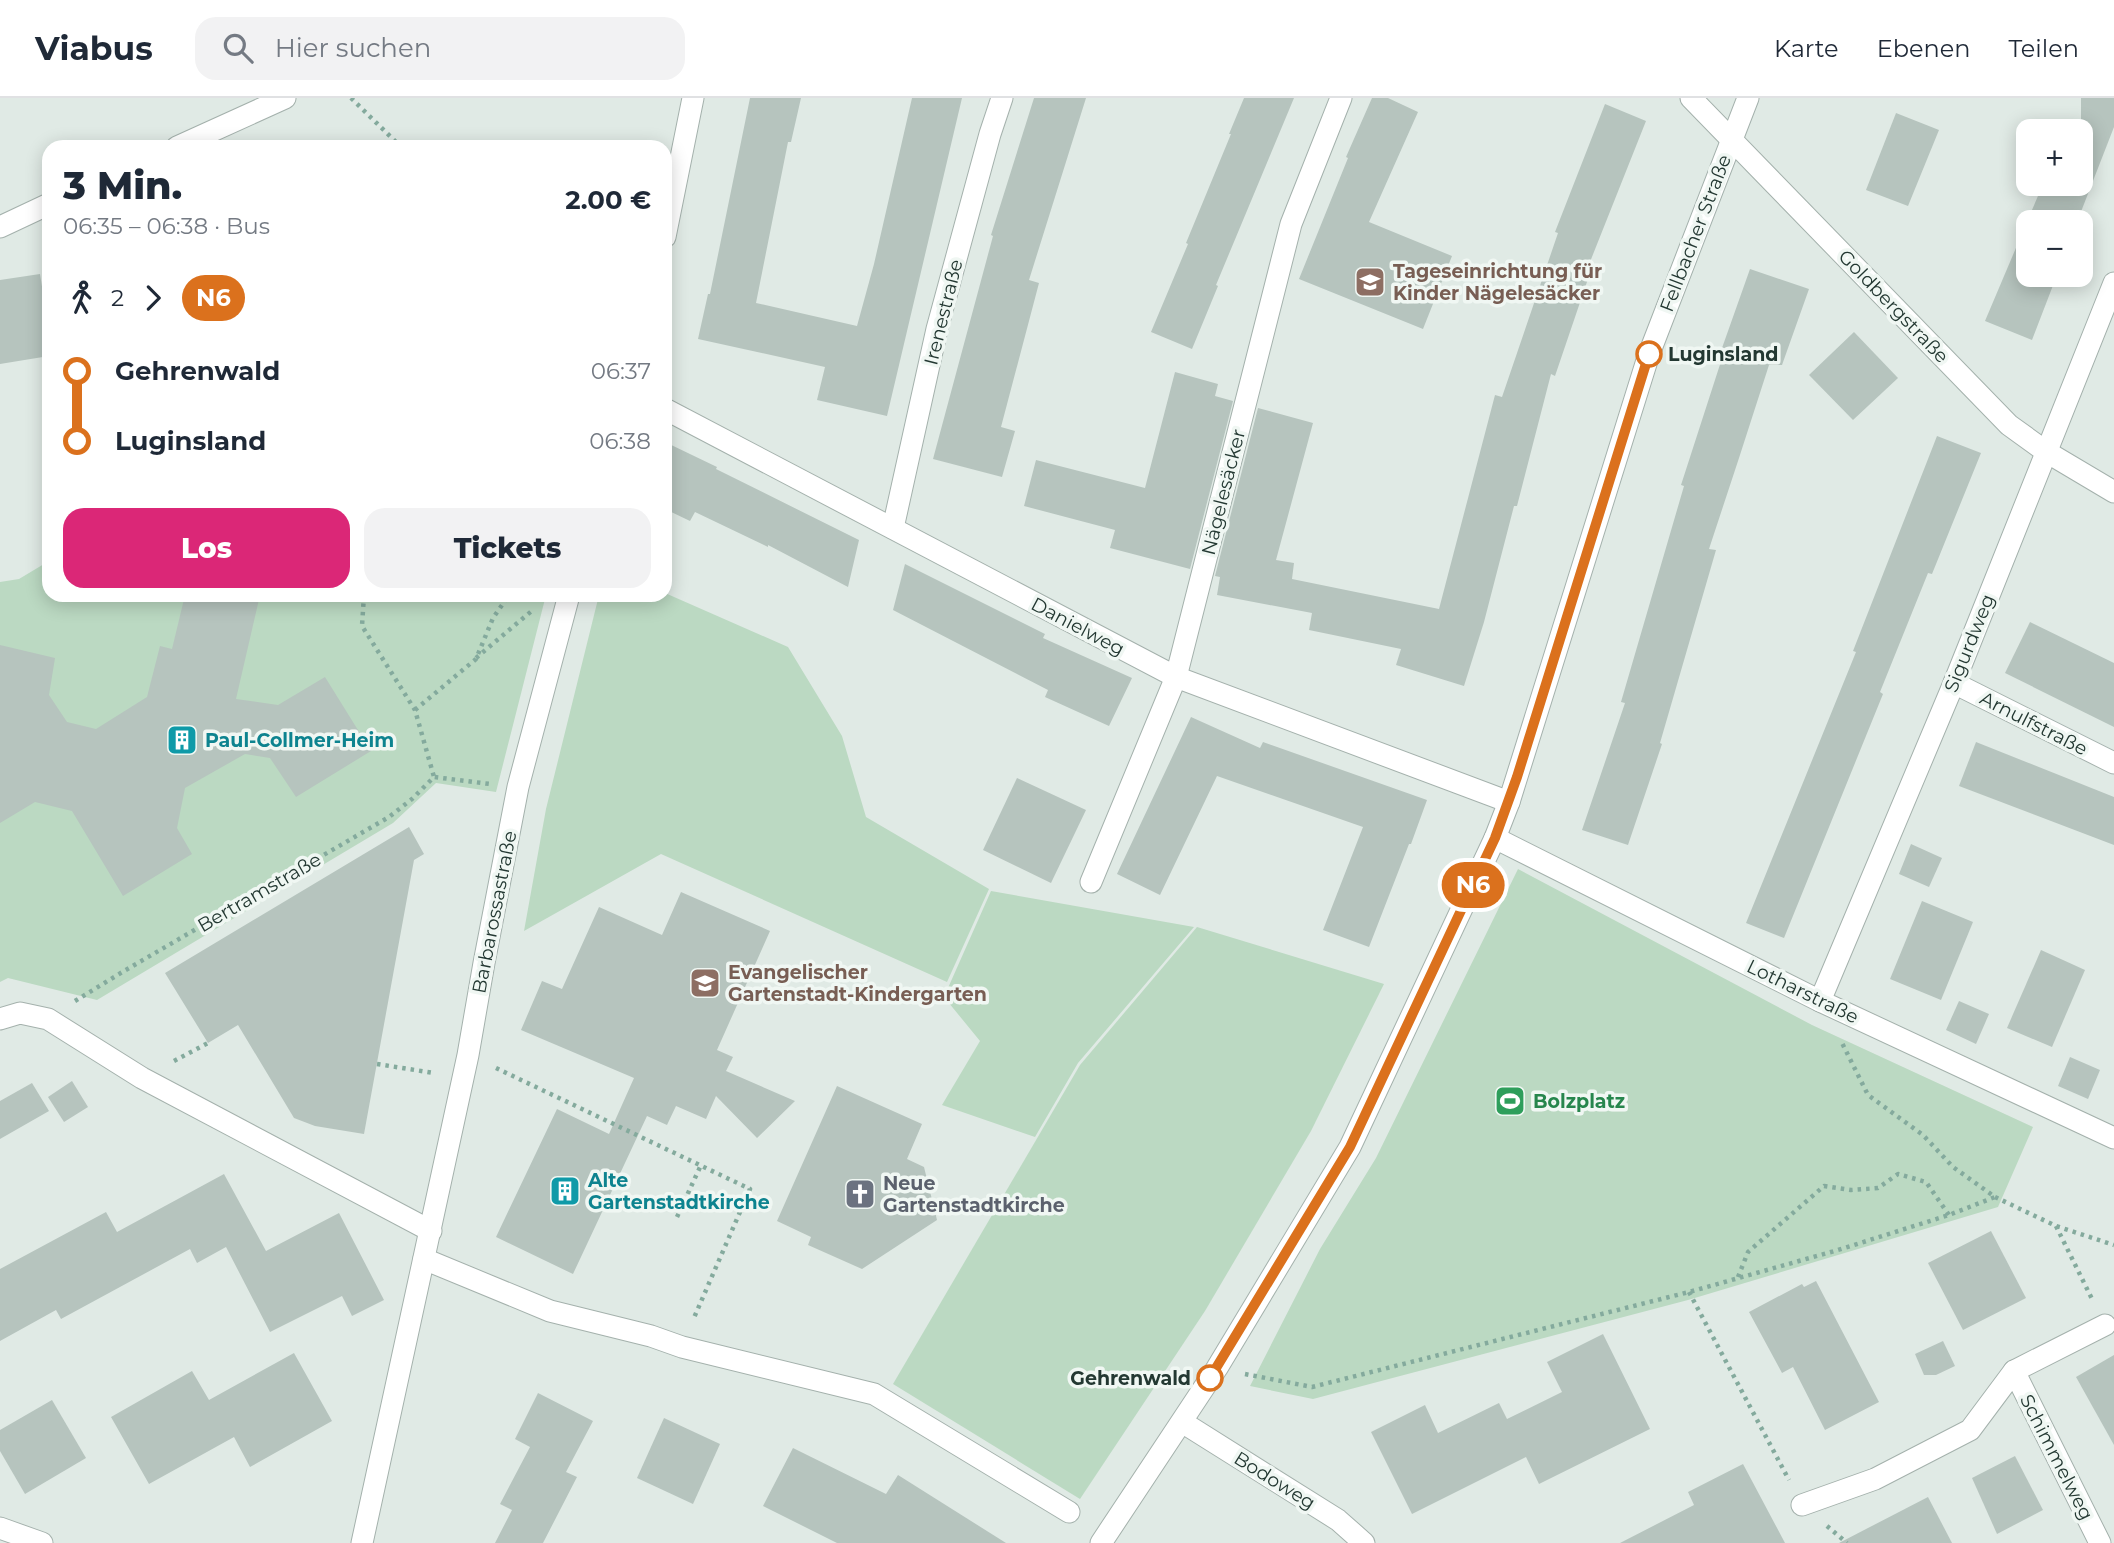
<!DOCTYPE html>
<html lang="de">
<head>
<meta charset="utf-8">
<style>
	body { margin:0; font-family:Montserrat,sans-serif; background:#f2f2f3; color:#1f2937; height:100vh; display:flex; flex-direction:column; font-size:26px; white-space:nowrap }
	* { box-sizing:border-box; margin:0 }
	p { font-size:23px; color:#747a83 }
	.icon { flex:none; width:38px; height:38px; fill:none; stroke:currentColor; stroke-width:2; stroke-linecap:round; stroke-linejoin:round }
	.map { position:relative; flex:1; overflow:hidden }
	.sheet { position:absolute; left:42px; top:42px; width:630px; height:462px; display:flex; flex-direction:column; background:#fff; border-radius:21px; box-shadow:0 4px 18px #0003 }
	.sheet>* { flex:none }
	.badge { padding:0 14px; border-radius:23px; font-size:24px; line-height:46px }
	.fabs { position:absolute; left:2016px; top:21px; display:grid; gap:14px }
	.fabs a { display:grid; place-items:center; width:77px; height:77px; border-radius:14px; background:#fff; box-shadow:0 4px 18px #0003; font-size:35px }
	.map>.badge { position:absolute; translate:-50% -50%; box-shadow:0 0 0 4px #fff }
	.legs { display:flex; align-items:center; gap:10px; height:77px; padding:0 21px; font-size:23px }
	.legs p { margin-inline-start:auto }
	.head { display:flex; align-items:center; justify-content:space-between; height:119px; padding:0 21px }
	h1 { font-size:38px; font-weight:800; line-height:52px }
	.primary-button { display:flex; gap:14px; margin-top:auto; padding:14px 21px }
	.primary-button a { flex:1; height:80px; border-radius:21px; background:#db2777; color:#fff; font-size:28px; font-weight:800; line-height:80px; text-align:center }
	.primary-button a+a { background:#f2f2f3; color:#1f2937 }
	ul { padding:0 21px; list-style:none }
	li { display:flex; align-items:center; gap:24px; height:70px; font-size:26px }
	li i { display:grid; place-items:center; width:10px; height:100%; margin:0 9px; background:currentColor }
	li i::after { content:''; width:18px; height:18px; margin:-9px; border:5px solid; border-radius:50%; background:#fff }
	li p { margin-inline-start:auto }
	li:first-child i { background:linear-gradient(#0000 50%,currentColor 0) }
	li:last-child i { background:linear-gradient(currentColor 50%,#0000 0) }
	header { display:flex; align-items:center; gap:42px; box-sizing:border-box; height:98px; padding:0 35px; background:#fff; border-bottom:2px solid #e0e1e3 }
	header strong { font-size:33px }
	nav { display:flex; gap:38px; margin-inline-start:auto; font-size:24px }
	.search { width:490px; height:63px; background:#f2f2f3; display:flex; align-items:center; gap:18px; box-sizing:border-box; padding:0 24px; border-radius:21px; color:#747a83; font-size:26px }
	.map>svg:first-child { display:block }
	.green { fill:#bbd9c2 }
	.building { fill:#b6c4be }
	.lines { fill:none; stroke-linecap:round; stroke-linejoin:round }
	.minor-casing { stroke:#a4b1ac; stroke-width:23 }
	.path { stroke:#84aa9d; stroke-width:4.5; stroke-dasharray:3.5 5; stroke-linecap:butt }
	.minor { stroke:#fff; stroke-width:21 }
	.line-1-casing { stroke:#fff; stroke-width:16 }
	.line-1 { stroke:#db711d; stroke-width:10 }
	.stop-1-dot { fill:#fff; stroke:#db711d; stroke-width:3.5 }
	.labels { text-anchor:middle; stroke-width:7; stroke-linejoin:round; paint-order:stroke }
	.street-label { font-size:19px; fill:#233832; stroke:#f0f7f3 }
	.education-label { font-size:19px; font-weight:bold; fill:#785e54; stroke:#f0f7f3; text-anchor:start }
	.stop-label { font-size:19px; font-weight:bold; fill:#233832; stroke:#f0f7f3; text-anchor:start }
	.culture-label { font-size:19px; font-weight:bold; fill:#0d838f; stroke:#f0f7f3; text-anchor:start }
	.leisure-label { font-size:19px; font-weight:bold; fill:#27864d; stroke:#f0f7f3; text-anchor:start }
	.worship-label { font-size:19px; font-weight:bold; fill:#5b616d; stroke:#f0f7f3; text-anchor:start }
</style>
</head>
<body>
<header>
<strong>Viabus</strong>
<div class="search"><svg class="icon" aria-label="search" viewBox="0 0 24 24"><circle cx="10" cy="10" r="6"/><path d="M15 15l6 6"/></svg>Hier suchen</div>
<nav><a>Karte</a><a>Ebenen</a><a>Teilen</a></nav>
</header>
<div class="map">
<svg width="2114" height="1445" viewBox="0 0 2114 1445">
	<rect width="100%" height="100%" fill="#e0eae5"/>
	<!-- green -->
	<g class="green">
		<polygon points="49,463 49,497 546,497 496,694 436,685 393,725 97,902 8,880 0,884 0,484 19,481"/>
		<polygon points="665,495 788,549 842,638 866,719 989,791 947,884 661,756 524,833 546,711 599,497 665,497"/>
		<polygon points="1518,771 1812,927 2033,1029 1998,1109 1688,1202 1313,1301 1250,1288 1320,1151 1376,1060"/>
		<polygon points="991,793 1194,829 1078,965 1035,1039 942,1007 980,943 944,899"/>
		<polygon points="1197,829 1384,886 1311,1033 1205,1213 1080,1401 893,1286 1080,967"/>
	</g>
	<!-- building -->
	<g class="building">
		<polygon points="750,0 801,0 791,44 788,44 756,205 857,228 874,166 912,0 962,0 887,318 817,302 825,269 698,241 708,196 710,196"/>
		<polygon points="1034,0 1086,0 1029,182 1039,185 1001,329 1015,333 1002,379 933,361 993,138 991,137"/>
		<polygon points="1244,0 1294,0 1216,187 1218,188 1192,251 1151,234 1188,146 1186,145 1231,36 1229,36"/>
		<polygon points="1372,0 1388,0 1418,14 1369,124 1452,158 1423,231 1299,181 1348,60 1346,59"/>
		<polygon points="2081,0 2114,0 2114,29 2077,124 2028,124 2028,177 2057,177 2032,242 1985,223 2043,86 2081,86"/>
		<polygon points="1605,6 1646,23 1586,174 1590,175 1555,278 1551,276 1517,408 1514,408 1484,524 1464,588 1396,567 1401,551 1309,532 1312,515 1217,497 1220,479 1215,478 1258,310 1313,325 1276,462 1294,465 1292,481 1439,511 1495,297 1502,299 1558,135 1555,134"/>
		<polygon points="1896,15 1939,32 1908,108 1866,92"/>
		<polygon points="1750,171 1809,191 1782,267 1769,267 1739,360 1709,451 1716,452 1660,645 1662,646 1628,747 1582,732 1625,605 1621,604 1684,388 1681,387 1725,251 1722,250"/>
		<polygon points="40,176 49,232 49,258 0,266 0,182"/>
		<polygon points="1854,234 1898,280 1853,322 1809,277"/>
		<polygon points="1175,274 1218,286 1215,298 1233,303 1190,471 1110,450 1115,432 1024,408 1036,362 1145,390"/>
		<polygon points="1937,338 1981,355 1932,476 1928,475 1880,594 1883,596 1784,840 1746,825 1856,554 1853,553"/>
		<polygon points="665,344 717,369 716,371 859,442 848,489 768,447 768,449 695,414 690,423 665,411"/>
		<polygon points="905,466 1045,536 1043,540 1132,580 1109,628 1045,599 1048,592 893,512"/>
		<polygon points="185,497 260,497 236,601 278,607 325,579 371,653 296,699 270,660 245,656 185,690 177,730 192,756 123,798 72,713 35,704 0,725 0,547 55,560 49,597 67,624 96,631 147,599 160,548 172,551"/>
		<polygon points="2030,524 2114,565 2114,629 2005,575"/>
		<polygon points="1191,619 1260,650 1263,644 1427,702 1411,746 1409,746 1369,849 1323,832 1363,729 1217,678 1160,797 1117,776"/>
		<polygon points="1976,644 2114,699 2114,747 1959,688"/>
		<polygon points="1017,680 1086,712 1051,785 983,752"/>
		<polygon points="409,729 424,756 414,762 364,1036 315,1028 294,1020 238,927 208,945 165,875"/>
		<polygon points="1911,746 1942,760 1929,789 1899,776"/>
		<polygon points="681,794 770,833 717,952 733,959 726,973 795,1003 757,1040 716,998 706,1021 676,1008 667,1027 647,1018 573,1176 496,1139 557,1011 609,1036 634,980 521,932 542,883 562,891 599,809 662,837"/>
		<polygon points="1922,803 1973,824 1941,902 1890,881"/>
		<polygon points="2041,852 2085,872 2052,949 2007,930"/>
		<polygon points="1959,903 1989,916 1976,946 1946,932"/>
		<polygon points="2070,959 2100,972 2088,1001 2058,988"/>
		<polygon points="72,983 88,1009 64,1024 48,999"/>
		<polygon points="32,985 49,1013 0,1041 0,1003"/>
		<polygon points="837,988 922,1026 907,1061 924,1069 937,1122 862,1171 808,1147 811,1139 777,1123"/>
		<polygon points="224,1076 266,1153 339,1115 384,1202 352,1218 342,1198 270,1234 226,1149 197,1165 190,1151 61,1221 56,1212 0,1243 0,1171 106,1114 117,1134"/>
		<polygon points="1991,1133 2026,1200 1963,1232 1928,1165"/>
		<polygon points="1816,1183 1879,1304 1825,1332 1793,1269 1782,1275 1749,1214 1802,1186 1804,1189"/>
		<polygon points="1603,1236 1650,1331 1539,1386 1526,1359 1412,1416 1371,1334 1425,1307 1438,1335 1499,1305 1507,1321 1562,1294 1547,1264"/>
		<polygon points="1943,1243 1955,1268 1936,1277 1924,1277 1915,1256"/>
		<polygon points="294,1255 332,1323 250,1369 234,1339 149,1386 111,1319 192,1273 209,1302"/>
		<polygon points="2114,1257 2114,1347 2076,1279"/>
		<polygon points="538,1295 593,1323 566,1374 577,1379 543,1445 495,1445 512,1412 500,1406 530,1349 515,1341"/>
		<polygon points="52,1302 86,1360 25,1396 0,1353 0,1332"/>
		<polygon points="664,1320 720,1346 693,1406 637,1380"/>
		<polygon points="793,1350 886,1396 898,1377 1006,1445 837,1445 763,1408"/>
		<polygon points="2015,1358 2043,1412 1997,1436 1972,1380"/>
		<polygon points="1743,1366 1785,1445 1620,1445 1694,1407 1688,1394"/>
		<polygon points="1928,1399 1952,1445 1839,1445"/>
	</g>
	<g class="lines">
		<!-- minor casing -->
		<g class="minor-casing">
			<g id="minor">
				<polyline points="1691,0 2009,327 2045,353 2114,394"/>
				<polyline points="177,49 285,0"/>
				<polyline points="0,129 49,106"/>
				<polyline points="665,139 693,0"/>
				<polyline points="665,311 1176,579 1509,704"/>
				<polyline points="893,430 937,231 990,36 1002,0"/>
				<polyline points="1954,585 2114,665"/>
				<polyline points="1495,740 1820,903 2114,1040"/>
				<polyline points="1091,784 1176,579 1291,126 1341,0"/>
				<polyline points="1820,903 1954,585 2114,185"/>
				<polyline points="0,921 20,915 48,921 142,980 431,1133"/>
				<polyline points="424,1161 550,1213 651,1238 682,1249 874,1296 1069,1414"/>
				<polyline points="2014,1273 2105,1227"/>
				<polyline points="1182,1324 1338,1422 1364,1445"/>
				<polyline points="1802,1407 1875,1381 1970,1332 2014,1273 2100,1445"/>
				<polyline points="0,1430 42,1445"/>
				<polyline points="362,1445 468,957 484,865 518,689 569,497"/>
				<polyline points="1101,1445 1217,1270 1350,1049 1495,740 1509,704 1649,256 1748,0"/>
			</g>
		</g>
		<!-- path -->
		<g class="path">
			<polyline points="351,0 398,46 398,49"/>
			<polyline points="398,46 415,49"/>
			<polyline points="364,497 362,528 415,612 434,679"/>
			<polyline points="476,560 534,511"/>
			<polyline points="415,612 476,561 493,520 509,497"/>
			<polyline points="75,903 124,873 389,719 412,701 434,679 490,686"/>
			<polyline points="174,963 208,945"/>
			<polyline points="377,966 434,975"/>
			<polyline points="496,970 750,1091 693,1222"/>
			<polyline points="1995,1099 2056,1128 2114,1147"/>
			<polyline points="677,1119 701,1067"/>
			<polyline points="2056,1128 2092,1201"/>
			<polyline points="1738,1179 1748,1154 1824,1088 1851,1092 1878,1090 1898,1076 1926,1084 1949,1117"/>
			<polyline points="1689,1194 1789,1382"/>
			<polyline points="1245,1276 1312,1289 1689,1194 1838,1152 1949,1117 1995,1099 1953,1069 1923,1037 1868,997 1842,945"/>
			<polyline points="1827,1428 1847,1445"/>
		</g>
		<!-- minor -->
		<use href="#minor" class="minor"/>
	</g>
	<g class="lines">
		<!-- line-1 casing -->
		<g class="line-1-casing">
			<polyline id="line-1" points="1210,1280 1350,1049 1495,740 1517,679 1649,256"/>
		</g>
		<!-- line-1 -->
		<use href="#line-1" class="line-1"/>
	</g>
	<!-- icons -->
	<defs>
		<g id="school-square" transform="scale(1.575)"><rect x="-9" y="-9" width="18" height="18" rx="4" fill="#8d6e63" stroke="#f0f7f3"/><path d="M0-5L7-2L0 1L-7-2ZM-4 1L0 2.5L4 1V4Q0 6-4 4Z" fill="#fff"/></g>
		<g id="building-square" transform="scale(1.575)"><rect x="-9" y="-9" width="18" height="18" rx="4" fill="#0f9aa8" stroke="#f0f7f3"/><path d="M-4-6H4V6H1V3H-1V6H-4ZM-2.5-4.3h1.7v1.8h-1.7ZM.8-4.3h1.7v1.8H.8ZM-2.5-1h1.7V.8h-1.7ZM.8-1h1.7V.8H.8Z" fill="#fff"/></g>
		<g id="stadium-square" transform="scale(1.575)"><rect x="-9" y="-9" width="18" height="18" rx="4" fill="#2e9e5b" stroke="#f0f7f3"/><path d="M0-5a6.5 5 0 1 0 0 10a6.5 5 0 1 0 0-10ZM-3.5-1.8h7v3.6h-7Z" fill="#fff"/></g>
		<g id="church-square" transform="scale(1.575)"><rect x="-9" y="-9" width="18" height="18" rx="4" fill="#6b7280" stroke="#f0f7f3"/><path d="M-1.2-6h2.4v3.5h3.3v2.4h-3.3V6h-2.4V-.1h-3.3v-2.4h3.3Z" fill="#fff"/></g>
	</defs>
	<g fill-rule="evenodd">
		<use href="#school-square" x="1370" y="184"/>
		<use href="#building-square" x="182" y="642"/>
		<use href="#school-square" x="705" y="885"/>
		<use href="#stadium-square" x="1510" y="1003"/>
		<use href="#building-square" x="565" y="1093"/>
		<use href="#church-square" x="860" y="1096"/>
	</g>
	<!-- markers -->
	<g class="stop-1-dot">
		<circle cx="1649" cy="256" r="12"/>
		<circle cx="1210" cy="1280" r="12"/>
	</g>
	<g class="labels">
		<!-- street labels -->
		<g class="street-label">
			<text transform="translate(1695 135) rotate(-69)" y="7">Fellbacher Straße</text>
			<text transform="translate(1894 208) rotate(46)" y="7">Goldbergstraße</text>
			<text transform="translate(943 214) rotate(-76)" y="7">Irenestraße</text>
			<text transform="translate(1223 394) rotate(-76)" y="7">Nägelesäcker</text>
			<text transform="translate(1078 528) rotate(28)" y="7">Danielweg</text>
			<text transform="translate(1969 545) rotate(-68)" y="7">Sigurdweg</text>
			<text transform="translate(2034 625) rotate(27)" y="7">Arnulfstraße</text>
			<text transform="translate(259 794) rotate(-30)" y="7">Bertramstraße</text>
			<text transform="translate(494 814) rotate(-79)" y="7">Barbarossastraße</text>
			<text transform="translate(1803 893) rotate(26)" y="7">Lotharstraße</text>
			<text transform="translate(2057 1359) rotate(63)" y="7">Schimmelweg</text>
			<text transform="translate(1275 1382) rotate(32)" y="7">Bodoweg</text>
		</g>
		<!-- education labels -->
		<g class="education-label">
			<text x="1393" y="180">Tageseinrichtung für<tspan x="1393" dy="22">Kinder Nägelesäcker</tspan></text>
			<text x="728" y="881">Evangelischer<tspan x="728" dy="22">Gartenstadt-Kindergarten</tspan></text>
		</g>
		<!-- stop labels -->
		<g class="stop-label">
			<text x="1668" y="263">Luginsland</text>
			<text x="1191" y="1287" text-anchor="end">Gehrenwald</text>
		</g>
		<!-- culture labels -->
		<g class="culture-label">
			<text x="205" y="649">Paul-Collmer-Heim</text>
			<text x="588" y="1089">Alte<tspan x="588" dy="22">Gartenstadtkirche</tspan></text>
		</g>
		<!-- leisure labels -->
		<g class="leisure-label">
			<text x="1533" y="1010">Bolzplatz</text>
		</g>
		<!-- worship labels -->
		<g class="worship-label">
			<text x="883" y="1092">Neue<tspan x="883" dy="22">Gartenstadtkirche</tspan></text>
		</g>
	</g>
</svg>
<div class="fabs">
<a>+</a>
<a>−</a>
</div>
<b class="badge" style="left:1473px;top:787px;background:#db711d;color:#fff">N6</b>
<section class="sheet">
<div class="head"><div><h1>3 Min.</h1><p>06:35 – 06:38 · Bus</p></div><b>2.00 €</b></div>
<div class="legs"><svg class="icon" aria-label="walk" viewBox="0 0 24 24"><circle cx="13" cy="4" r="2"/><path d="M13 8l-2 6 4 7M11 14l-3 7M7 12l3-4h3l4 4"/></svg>2<svg class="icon" aria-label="forward" viewBox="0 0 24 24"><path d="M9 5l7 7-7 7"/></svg><b class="badge" style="background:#db711d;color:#fff">N6</b></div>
<ul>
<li><i style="color:#db711d"></i><b>Gehrenwald</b><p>06:37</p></li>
<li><i style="color:#db711d"></i><b>Luginsland</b><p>06:38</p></li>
</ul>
<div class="primary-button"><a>Los</a><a>Tickets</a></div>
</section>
</div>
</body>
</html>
